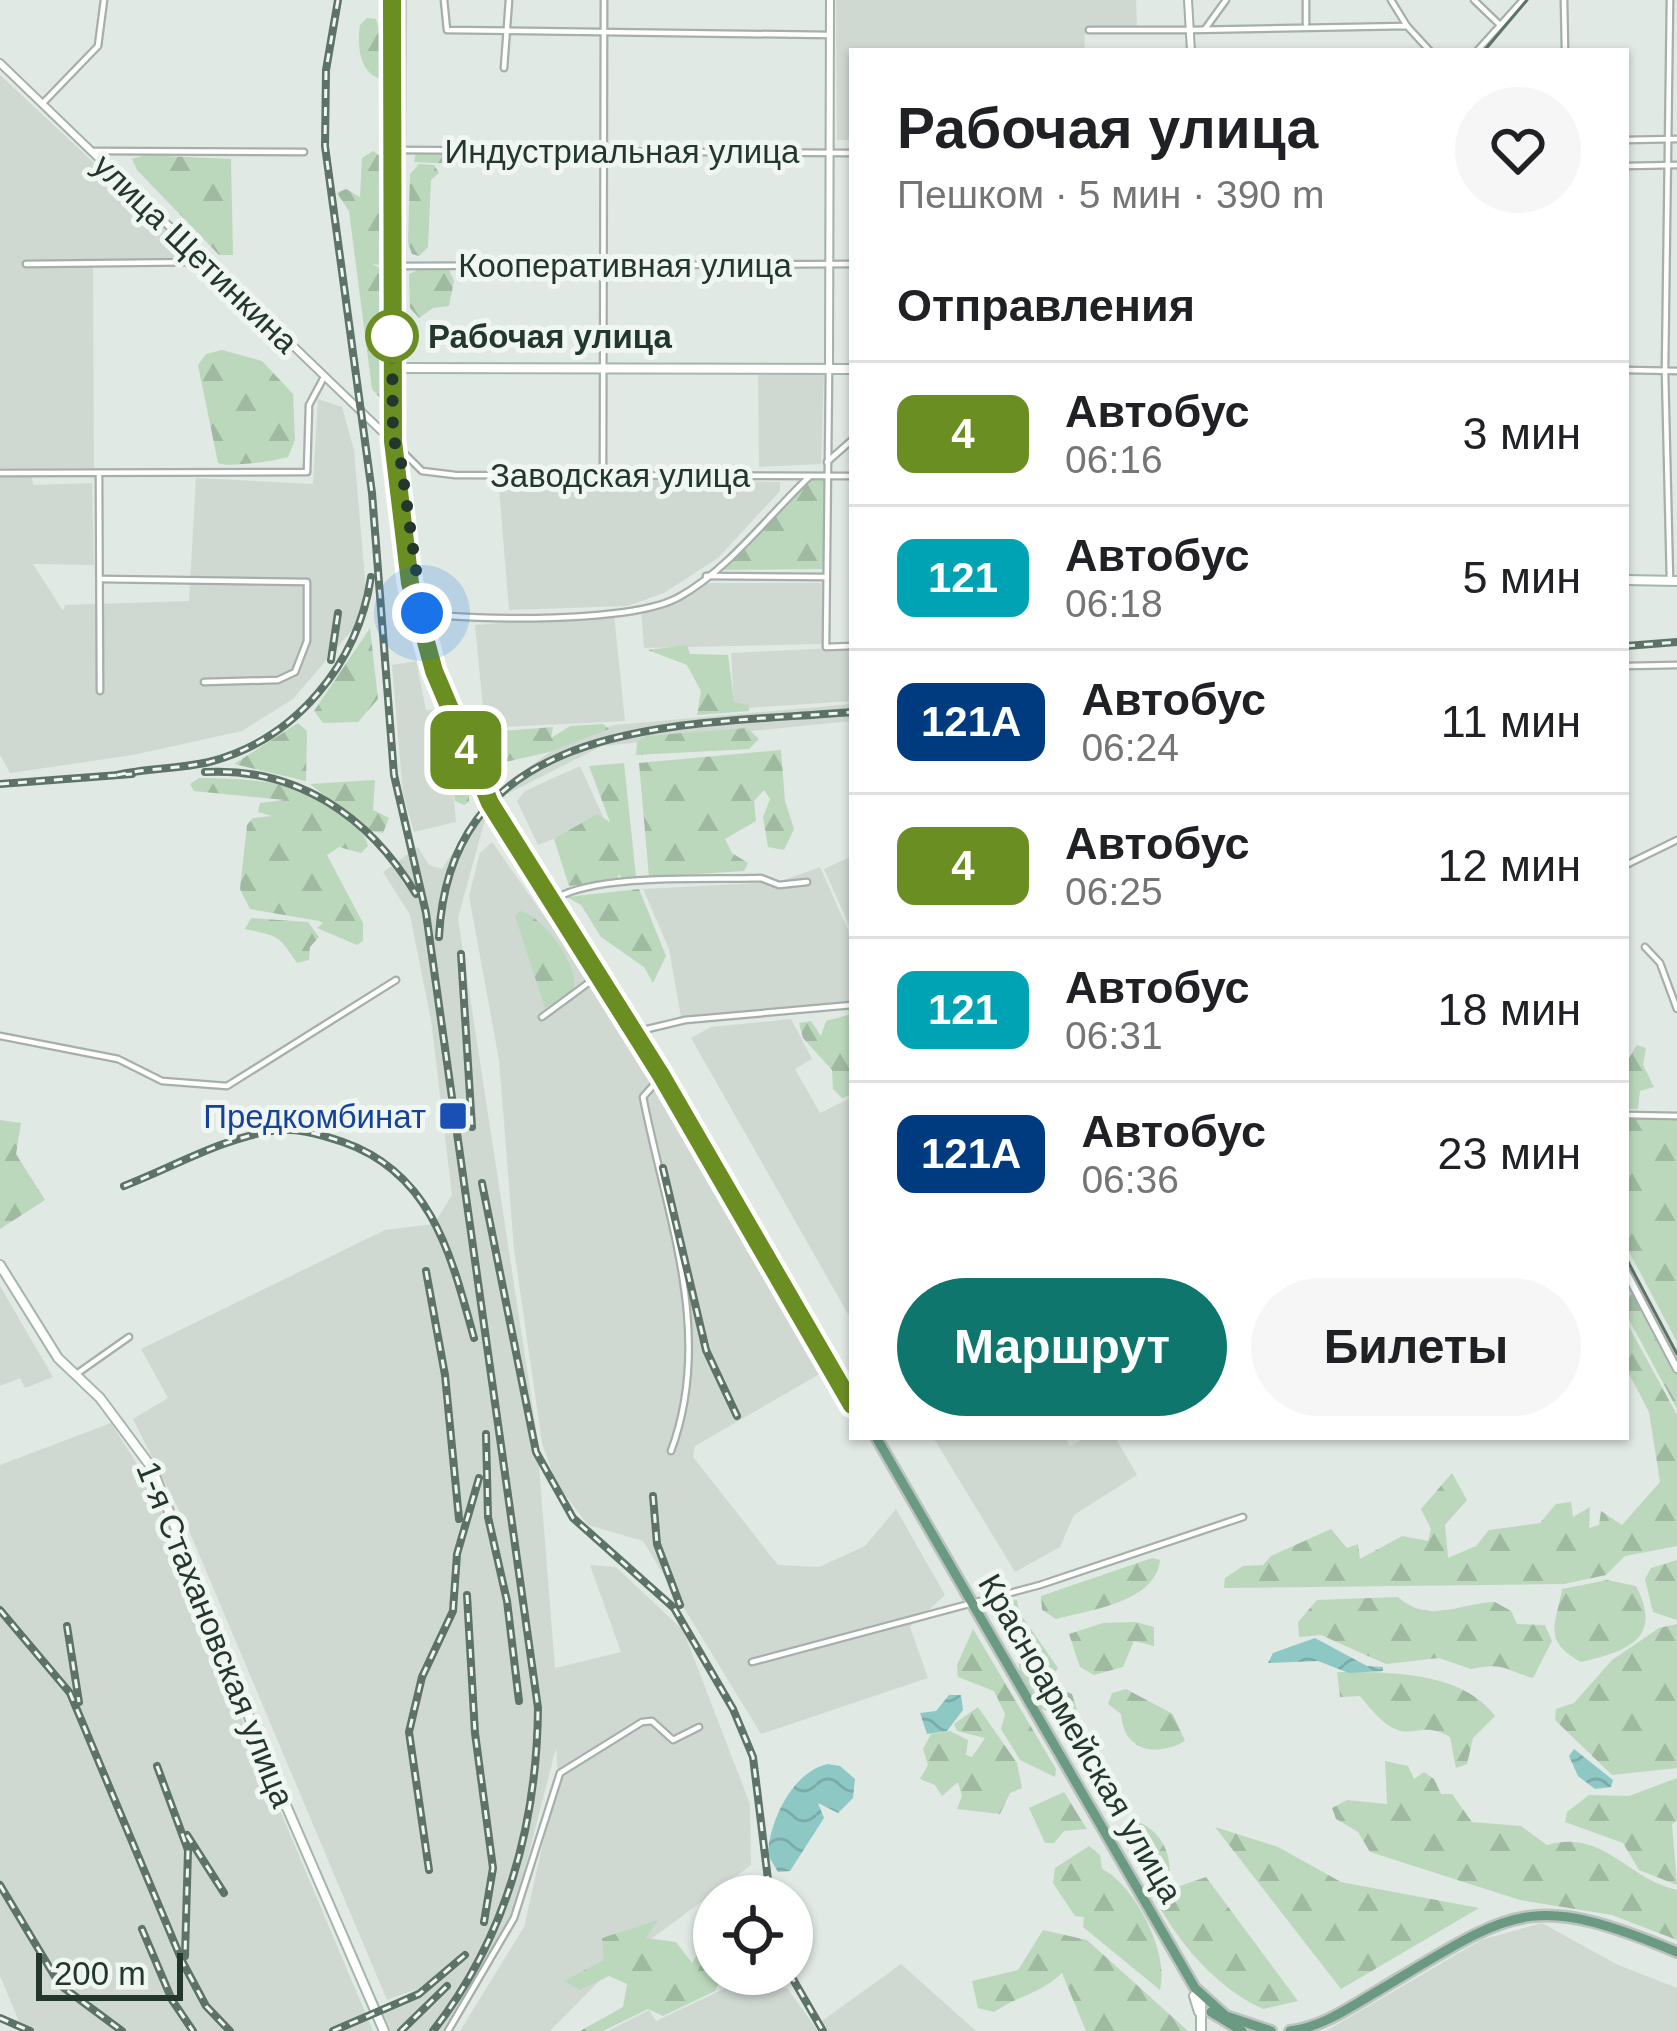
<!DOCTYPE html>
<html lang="ru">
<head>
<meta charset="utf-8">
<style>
	body { margin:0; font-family:Helvetica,sans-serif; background:#f6f6f6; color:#202124; height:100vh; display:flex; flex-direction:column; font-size:45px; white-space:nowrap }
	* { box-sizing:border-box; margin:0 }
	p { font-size:39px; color:#757577 }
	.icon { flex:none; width:66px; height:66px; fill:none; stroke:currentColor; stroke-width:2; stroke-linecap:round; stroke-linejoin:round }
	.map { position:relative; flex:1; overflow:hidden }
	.panel { position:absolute; left:849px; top:48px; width:780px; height:1392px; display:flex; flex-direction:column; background:#fff; border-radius:0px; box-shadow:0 3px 9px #0004 }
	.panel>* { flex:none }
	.badge { padding:0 24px; border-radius:18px; font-size:42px; line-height:78px }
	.controls { position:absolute; left:693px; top:1875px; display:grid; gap:24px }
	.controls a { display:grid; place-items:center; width:120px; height:120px; border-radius:50%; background:#fff; box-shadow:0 3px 9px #0004; font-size:60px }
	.scale { position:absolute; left:36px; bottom:30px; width:147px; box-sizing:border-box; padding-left:12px; border:6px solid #23372d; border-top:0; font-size:33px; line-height:42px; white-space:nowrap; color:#23372d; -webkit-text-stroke:9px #f0f6f2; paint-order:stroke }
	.you { position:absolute; width:60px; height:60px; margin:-30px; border:9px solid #fff; border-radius:50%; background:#1a73e8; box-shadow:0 0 0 18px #1a73e833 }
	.map>.badge { position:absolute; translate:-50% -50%; box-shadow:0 0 0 6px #fff }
	h2 { padding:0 48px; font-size:45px; line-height:108px }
	.round { display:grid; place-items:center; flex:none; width:126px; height:126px; border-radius:63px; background:#f6f6f6 }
	.summary { display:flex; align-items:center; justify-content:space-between; height:204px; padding:0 48px }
	h1 { font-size:57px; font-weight:800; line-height:90px }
	.button { display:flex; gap:24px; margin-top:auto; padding:24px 48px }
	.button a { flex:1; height:138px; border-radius:72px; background:#0f766e; color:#fff; font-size:48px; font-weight:800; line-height:138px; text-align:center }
	.button a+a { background:#f6f6f6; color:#202124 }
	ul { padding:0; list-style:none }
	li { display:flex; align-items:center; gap:36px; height:144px; padding:0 48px; border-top:3px solid #e0e0e0 }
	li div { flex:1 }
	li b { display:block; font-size:45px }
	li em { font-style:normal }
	li .badge { min-width:132px; font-weight:700; text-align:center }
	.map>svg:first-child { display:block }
	.built { fill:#cfd9d2 }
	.forest { fill:url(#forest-firs) }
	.water { fill:url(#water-waves) }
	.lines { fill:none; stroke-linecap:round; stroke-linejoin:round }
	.minor-casing { stroke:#a4b0a9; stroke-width:9 }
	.tertiary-casing { stroke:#a4b0a9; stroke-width:10 }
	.secondary-casing { stroke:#a3b7ab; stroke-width:12 }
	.primary-casing { stroke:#bdc3c0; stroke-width:14 }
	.minor { stroke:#fff; stroke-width:4.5 }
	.tertiary { stroke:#fff; stroke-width:6 }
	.secondary { stroke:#fff; stroke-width:8 }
	.primary { stroke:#6a9a82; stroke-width:9 }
	.tram { stroke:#5d7368; stroke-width:3 }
	.rail-casing { stroke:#5d7368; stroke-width:8 }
	.rail { stroke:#f0f6f2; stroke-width:3; stroke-dasharray:9; stroke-linecap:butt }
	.line-casing { stroke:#fff; stroke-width:27 }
	.line { stroke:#6b8e23; stroke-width:18 }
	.walk { stroke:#23372d; stroke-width:12; stroke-dasharray:0 21.6 }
	.stop-dot { fill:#fff; stroke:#6b8e23; stroke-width:6 }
	.transit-dot { fill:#1a4fb4; stroke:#f0f6f2; stroke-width:4.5 }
	.labels { text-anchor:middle; stroke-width:10; stroke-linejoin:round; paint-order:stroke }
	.street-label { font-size:33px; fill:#23372d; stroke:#f0f6f2 }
	.stop-label { font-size:33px; font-weight:bold; fill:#23372d; stroke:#f0f6f2; text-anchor:start }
	.transit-label { font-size:33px; fill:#164399; stroke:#f0f6f2; text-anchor:end }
</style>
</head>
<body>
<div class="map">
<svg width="1677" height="2031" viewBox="0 0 1677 2031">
	<defs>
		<pattern id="forest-firs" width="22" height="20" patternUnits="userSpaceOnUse" patternTransform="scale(3)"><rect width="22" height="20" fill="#bbd8bc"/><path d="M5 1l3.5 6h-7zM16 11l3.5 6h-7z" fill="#a0baa2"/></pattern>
		<pattern id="water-waves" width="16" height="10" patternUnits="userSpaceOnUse" patternTransform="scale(3)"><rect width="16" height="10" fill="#8ec8c4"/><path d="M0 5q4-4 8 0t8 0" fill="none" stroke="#7aaca9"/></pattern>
	</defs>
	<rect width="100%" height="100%" fill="#e0e9e3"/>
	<!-- built -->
	<g class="built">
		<polygon points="836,0 1136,0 1137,31 1085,32 1084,51 852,51 852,140 837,140"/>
		<polygon points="0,75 197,259 93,261 94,468 0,468"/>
		<polygon points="824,374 821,464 759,467 758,375"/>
		<polygon points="318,399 342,407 354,450 366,591 353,629 293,699 242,731 133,755 10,773 0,755 0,477 32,477 33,485 92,483 94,565 33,564 63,611 65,605 189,601 196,478 313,484"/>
		<polygon points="629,480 780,482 780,491 718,558 664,593 627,606 509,610 499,489"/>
		<polygon points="708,583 822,583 822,644 644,648 641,610 673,605"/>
		<polygon points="614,614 625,721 485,728 475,625"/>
		<polygon points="852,647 852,701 734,709 731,653"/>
		<polygon points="416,661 426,710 435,710 449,746 456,822 414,832 403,794 392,665"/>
		<polygon points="852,704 852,721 602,746 507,794 486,816 458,918 536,1428 555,1668 621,1652 590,1565 616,1567 683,1630 750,1804 751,1865 612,1968 550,2031 460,2031 524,1927 558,1778 556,1748 512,1918 443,2031 391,2031 381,2008 417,1989 387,2000 188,1528 133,1419 168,1398 141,1349 385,1230 434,1224 452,1195 431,1020 410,915 383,872 418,847 429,865 442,869 478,813 505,784 567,740 614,725"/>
		<polygon points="580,766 604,819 538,845 517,801 525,791"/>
		<polygon points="492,842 662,1083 825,1371 695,1446 693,1457 778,1565 819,1567 865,1546 896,1509 945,1595 910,1627 928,1678 761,1734 643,1541 588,1525 556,1483 542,1443 514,1249 499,1060 469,896 480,853"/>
		<polygon points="852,856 852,932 824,869"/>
		<polygon points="820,867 852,939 852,1002 681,1017 669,949 643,889 779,882"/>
		<polygon points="791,1019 812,1059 795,1069 820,1113 852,1097 852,1321 691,1038 711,1027"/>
		<polygon points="0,1286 53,1377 25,1388 20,1378 0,1386"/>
		<polygon points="111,1423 156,1494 193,1584 187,1590 373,2031 23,2031 0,1976 0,1465"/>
		<polygon points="933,1437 1064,1437 1070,1446 1088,1437 1115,1437 1137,1475 1074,1515 1060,1547 1015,1572"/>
		<polygon points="1542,1923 1616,1964 1677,1988 1677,2031 1326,2031 1481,1940"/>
		<polygon points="901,1964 976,2031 820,2031 822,2021"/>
		<polygon points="726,1988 787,1988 818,2031 608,2031 649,2010 656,2021"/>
	</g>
	<!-- forest -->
	<g class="forest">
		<path d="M367,18L376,19C381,38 395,59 381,79C359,73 357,45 360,25Z"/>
		<polygon points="373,151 387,161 386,258 382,265 372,264 382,269 387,281 381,295 385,304 378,314 384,330 380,398 372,389 349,211 337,193 346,189 360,197 362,158"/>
		<polygon points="416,152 591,153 598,155 596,162 574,164 434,163 414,162"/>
		<polygon points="145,155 231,159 233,255 219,255 137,170 132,159"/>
		<polygon points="419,164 434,165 439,173 431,180 428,247 419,256 412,254 408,243 410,174"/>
		<polygon points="422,268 449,270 454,281 449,306 433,308 419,318 410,308 409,274"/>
		<path d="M222,350L262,361L293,394L295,440L288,457C274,461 228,468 218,463L198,365L206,354Z"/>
		<polygon points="810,480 824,480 823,569 720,570"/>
		<polygon points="370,628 378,699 358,722 323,723 314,711"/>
		<polygon points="687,645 690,654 728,655 734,702 749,705 749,711 697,715 701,691 687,665 648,650"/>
		<polygon points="298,723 307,731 306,781 234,764"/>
		<polygon points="603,724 609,729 549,752 493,765 478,746 488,732 553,727 551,738 570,726"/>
		<polygon points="444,727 469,773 469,802 464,805 455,801"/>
		<polygon points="747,728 759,739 749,749 636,755 637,742 646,736"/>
		<polygon points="781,750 785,801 794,829 784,850 768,847 763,817 770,799 764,790 754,801 756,821 725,839 732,853 748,863 744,871 649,877 639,763"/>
		<polygon points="624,763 636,877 623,880 619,874 616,881 569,886 554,839 597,814 610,822 589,766"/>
		<path d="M199,778C254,779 301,780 345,817C355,826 365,833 368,846L361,853L339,847L327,855L363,923V941L357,945L317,928L323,923L319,921L250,909L240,889L247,825L253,818L272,816L258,812L260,803L285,800L194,791L190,784Z"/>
		<polygon points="375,780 373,810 389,818 383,833 370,831 310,784"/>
		<polygon points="639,889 666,956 653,983 644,967 601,937 581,905 567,897"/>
		<path d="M520,911C542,915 582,968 573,991L545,1008L515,916Z"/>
		<path d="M251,918L308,922L319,937L310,947L309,960L297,963C278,934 278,936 245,929Z"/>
		<polygon points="852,1014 852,1095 842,1098 833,1089 832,1070 803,1038 799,1023 811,1021 821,1036 826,1021"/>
		<polygon points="1637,1045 1646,1048 1643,1065 1654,1087 1640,1091 1638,1109 1626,1109 1626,1063"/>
		<polygon points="1626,1117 1677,1118 1677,1342 1626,1246"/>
		<polygon points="0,1120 21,1123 16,1154 45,1200 0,1229"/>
		<polygon points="1626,1275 1677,1371 1677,1409 1626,1314"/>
		<polygon points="1626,1321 1677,1415 1677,1546 1625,1556 1606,1575 1564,1584 1224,1588 1225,1578 1243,1566 1263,1565 1271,1556 1331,1529 1347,1548 1358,1544 1360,1559 1402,1536 1428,1541 1431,1529 1421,1509 1452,1473 1467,1500 1445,1525 1448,1558 1476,1546 1489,1530 1540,1523 1556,1504 1571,1502 1573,1517 1590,1507 1589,1528 1599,1525 1601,1511 1622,1525 1660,1482 1649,1412 1626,1368"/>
		<path d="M1152,1558L1160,1560C1156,1602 1090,1610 1056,1619L1042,1610L1041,1596Z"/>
		<polygon points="1677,1560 1677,1620 1653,1612 1645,1579 1651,1568"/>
		<path d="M1607,1580L1636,1586C1663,1638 1629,1651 1581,1662C1542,1640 1556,1625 1562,1589Z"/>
		<path d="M1398,1597C1430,1625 1458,1603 1495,1602L1511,1611L1517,1624L1545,1625L1552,1641L1533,1678C1502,1669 1505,1662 1471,1669L1439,1658L1386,1664L1321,1635L1299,1637L1298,1622L1317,1600Z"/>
		<polygon points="1017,1600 1019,1612 1058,1668 1045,1684 1072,1694 1080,1720 1061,1720 1034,1704 1021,1679 1017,1653 988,1608 995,1601"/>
		<polygon points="1135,1622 1154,1627 1154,1646 1134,1641 1123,1667 1094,1675 1080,1667 1069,1634 1103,1623"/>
		<polygon points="1677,1624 1677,1768 1612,1775 1555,1720 1556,1709 1574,1703 1612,1660 1659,1628"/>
		<polygon points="973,1629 1056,1769 1055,1777 1020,1760 1001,1729 1005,1714 994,1691 958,1677 957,1665"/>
		<path d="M1337,1672C1388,1672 1462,1671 1495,1716L1473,1738L1467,1764L1456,1768L1450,1737C1411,1714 1409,1759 1360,1696L1340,1697Z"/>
		<path d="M1126,1689L1173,1714L1185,1741C1156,1757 1124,1752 1121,1714L1108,1704L1112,1693Z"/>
		<polygon points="978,1707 1017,1763 1022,1788 1010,1793 1000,1814 957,1809 962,1796 958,1782 942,1796 935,1785 920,1779 928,1765 923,1749 931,1734 950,1731 968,1740 966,1755 972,1757 985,1738 957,1731 954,1724"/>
		<path d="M1385,1761L1408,1766L1414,1779L1424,1772L1434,1779L1441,1794H1452L1472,1822L1521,1826L1547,1845C1605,1829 1626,1879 1677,1890V1940L1612,1915L1520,1900L1370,1852L1358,1832L1336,1819L1332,1808L1347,1800L1387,1804Z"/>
		<polygon points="1677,1778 1677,1821 1672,1824 1677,1885 1639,1870 1623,1843 1565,1822 1567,1812 1589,1795 1629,1796"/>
		<polygon points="1064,1792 1087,1829 1064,1831 1054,1843 1045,1843 1029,1808"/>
		<path d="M1129,1819C1157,1825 1175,1852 1168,1881L1174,1888L1206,1877L1298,2001L1263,2009C1194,1977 1144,1896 1125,1824Z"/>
		<polygon points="1215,1827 1278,1847 1341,1882 1479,1908 1341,1989"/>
		<path d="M1089,1846L1100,1855L1102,1869C1135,1885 1170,1954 1160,1990L1083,1927L1084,1917L1075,1916L1053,1883L1055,1868Z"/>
		<polygon points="658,1920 646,1938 676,1942 692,1963 714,1926 714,1974 723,1974 715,1991 663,2016 648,2009 603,2031 580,2031 623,2007 627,1984 609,1976 580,1990 564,1981 604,1960 602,1938"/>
		<path d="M1043,1930L1087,1940L1188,2031H1086L1062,1973C1042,1993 1017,1996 994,2012L978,2008L972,1981L1018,1970Z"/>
	</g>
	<!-- water -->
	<g class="water">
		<polygon points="1315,1638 1367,1666 1383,1667 1383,1671 1349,1673 1318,1661 1268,1663 1273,1653"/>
		<polygon points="949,1695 961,1695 963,1710 947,1731 927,1734 920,1713 936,1711"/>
		<polygon points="1574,1749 1613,1780 1611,1787 1595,1789 1578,1776 1569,1756"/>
		<path d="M828,1764L840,1766L855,1779L853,1798L838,1813L818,1803L824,1818L790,1871L778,1872L768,1855C769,1821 793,1771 828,1764Z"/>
	</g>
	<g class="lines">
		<!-- minor casing -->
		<g class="minor-casing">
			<g id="minor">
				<polyline points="444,0 447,30 830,35"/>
				<polyline points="1391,0 1407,26"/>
				<polyline points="1474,0 1500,25"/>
				<polyline points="1564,0 1565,51"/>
				<polyline points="1670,0 1665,371 1670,581"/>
				<polyline points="1306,24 1306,0"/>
				<polyline points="1205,29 1226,0"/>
				<polyline points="1089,30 1191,30"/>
				<polyline points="1191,30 1407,26 1430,51"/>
				<polyline points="1477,51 1523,0"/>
				<polyline points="504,68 509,0"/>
				<polyline points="43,103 98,46 104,0"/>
				<polyline points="1626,140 1677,139"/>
				<polyline points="398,150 852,153"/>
				<polyline points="94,151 304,152"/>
				<polyline points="1626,166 1677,165"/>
				<polyline points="26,264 206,262"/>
				<polyline points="399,266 852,264"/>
				<polyline points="829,369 826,647 852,646"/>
				<polyline points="1626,370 1677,371"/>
				<polyline points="400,449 422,471 455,475 852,476"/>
				<polyline points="827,462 852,440"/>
				<polyline points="603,472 604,0"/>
				<polyline points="0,473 307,472 309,405 324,377"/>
				<polyline points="99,473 100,691"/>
				<polyline points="706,576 826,577"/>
				<polyline points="100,579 307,582 307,641 295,672 278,680 204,682"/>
				<path d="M421,613C475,621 633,623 679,597C728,570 769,515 809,477"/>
				<polyline points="1626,666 1677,665"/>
				<polyline points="1626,865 1677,840"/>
				<path d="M556,898C601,873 707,880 761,878L779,885L807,882"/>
				<polyline points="1645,947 1660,963 1677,1009"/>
				<polyline points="542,1017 595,978"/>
				<polyline points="635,1032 685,1020 852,1005"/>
				<polyline points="0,1036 118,1059 162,1081 227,1086 396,980"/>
				<path d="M665,1072L643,1097C666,1215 715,1333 671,1451"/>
				<polyline points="1626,1115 1677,1116"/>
				<polyline points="75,1375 129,1337"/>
				<polyline points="752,1662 1040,1585 1243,1517"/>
				<polyline points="448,2031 514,1918 560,1773 642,1722 652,1721 673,1740 699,1727"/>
			</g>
		</g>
		<!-- tertiary casing -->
		<g class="tertiary-casing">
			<g id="tertiary">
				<polyline points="1188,0 1191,51"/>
				<polyline points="0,63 399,448"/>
				<polyline points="829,368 830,0"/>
				<polyline points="1626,1272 1677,1369"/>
			</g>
		</g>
		<!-- secondary casing -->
		<g class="secondary-casing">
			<g id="secondary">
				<polyline points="392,368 852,369"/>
				<polyline points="1626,580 1677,581"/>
				<polyline points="0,1265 58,1358 100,1398 152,1468 262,1750 384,2031"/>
				<polyline points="1201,1994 1201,2031"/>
				<polyline points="1194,1996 1199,2012"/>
			</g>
		</g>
		<!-- primary casing -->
		<g class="primary-casing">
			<g id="primary">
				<polyline points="392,0 393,441 406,557 428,654 490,803 661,1075 852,1405"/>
				<polyline points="398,323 400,0"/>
				<polyline points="876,1437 1195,1988 1226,2016 1271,2031"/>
				<polyline points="1211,2012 1242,2031"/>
				<path d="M1290,2031C1323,2027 1352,2006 1381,1989C1514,1910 1528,1890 1677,1952"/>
			</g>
		</g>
		<!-- minor -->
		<use href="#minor" class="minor"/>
		<!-- tertiary -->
		<use href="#tertiary" class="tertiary"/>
		<!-- secondary -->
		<use href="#secondary" class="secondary"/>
		<!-- primary -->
		<use href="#primary" class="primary"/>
		<!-- tram -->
		<g class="tram">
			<polyline points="1484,51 1527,0"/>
			<polyline points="1626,1258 1677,1354"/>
		</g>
		<!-- rail casing -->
		<g class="rail-casing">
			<g id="rail">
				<path d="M338,0L326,70L325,146L372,493L394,775L426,913L538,1708C537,1825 506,1938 433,2031"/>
				<polyline points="1626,646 1677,642"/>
				<polyline points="331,660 338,613"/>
				<path d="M205,772C297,767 369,816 416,894"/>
				<path d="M117,775C147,768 179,769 209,762C295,740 358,664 371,577"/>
				<polyline points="0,784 132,774"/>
				<path d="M439,937C450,712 690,726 852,712"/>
				<polyline points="461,954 472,1127"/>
				<polyline points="663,1168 706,1350 737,1416"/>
				<polyline points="482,1183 536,1452 573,1518 674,1608 733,1709 753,1757 770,1896"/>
				<path d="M124,1186C171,1168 221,1139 271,1131C296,1127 319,1134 343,1142C432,1173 451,1255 474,1338"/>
				<polyline points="426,1271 445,1375 459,1519"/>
				<polyline points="486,1434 488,1517 507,1601 519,1701"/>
				<polyline points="653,1496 657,1544 680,1605"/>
				<polyline points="467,1595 475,1733 493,1868 484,1922"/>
				<polyline points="0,1610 70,1693 182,1961 206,2006 230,2031"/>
				<polyline points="67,1626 79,1702"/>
				<polyline points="157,1766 188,1850 185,1956"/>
				<polyline points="187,1835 224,1893"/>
				<polyline points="429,1870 409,1732 422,1677 453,1611 457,1554 479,1478"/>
				<polyline points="0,1885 60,1985 122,2031"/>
				<polyline points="142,1929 172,2000 193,2031"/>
				<polyline points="790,1974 823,2031"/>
				<polyline points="0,2018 30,2031"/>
				<polyline points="333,2031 419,1994 465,1955"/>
				<polyline points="401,2031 447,1986"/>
			</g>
		</g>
		<!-- rail -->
		<use href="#rail" class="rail"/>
	</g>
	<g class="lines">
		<!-- line casing -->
		<g class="line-casing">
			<polyline id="line" points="392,0 393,441 410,583 434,671 490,803 661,1075 852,1405"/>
		</g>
		<!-- line -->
		<use href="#line" class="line"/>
		<!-- walk -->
		<polyline class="walk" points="392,336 393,441 399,448 422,613"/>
	</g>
	<!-- markers -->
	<circle class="stop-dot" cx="392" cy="336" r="24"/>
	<rect class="transit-dot" x="438" y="1101" width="30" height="30" rx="6"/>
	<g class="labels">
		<!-- street labels -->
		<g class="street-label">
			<text x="622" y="163">Индустриальная улица</text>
			<text transform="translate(196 253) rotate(44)" y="12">улица Щетинкина</text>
			<text x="625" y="277">Кооперативная улица</text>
			<text x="620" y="487">Заводская улица</text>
			<text transform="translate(216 1634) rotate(68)" y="12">1-я Стахановская улица</text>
			<text transform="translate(1081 1738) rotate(60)" y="12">Красноармейская улица</text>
		</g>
		<!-- stop labels -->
		<g class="stop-label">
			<text x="428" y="348">Рабочая улица</text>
		</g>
		<!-- transit labels -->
		<g class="transit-label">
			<text x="426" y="1128">Предкомбинат</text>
		</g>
	</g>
</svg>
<div class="controls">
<a><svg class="icon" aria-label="locate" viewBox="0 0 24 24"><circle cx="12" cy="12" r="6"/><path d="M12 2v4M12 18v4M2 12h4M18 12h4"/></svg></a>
</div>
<div class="scale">200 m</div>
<div class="you" style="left:422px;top:613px"></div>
<b class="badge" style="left:466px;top:750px;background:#6b8e23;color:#fff">4</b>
<section class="panel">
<div class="summary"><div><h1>Рабочая улица</h1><p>Пешком · 5 мин · 390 m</p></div><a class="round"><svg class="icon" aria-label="heart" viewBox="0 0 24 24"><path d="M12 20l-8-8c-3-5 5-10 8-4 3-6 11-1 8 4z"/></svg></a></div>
<h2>Отправления</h2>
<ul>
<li><span class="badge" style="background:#6b8e23;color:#fff">4</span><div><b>Автобус</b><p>06:16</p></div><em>3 мин</em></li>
<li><span class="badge" style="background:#00a3b4;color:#fff">121</span><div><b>Автобус</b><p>06:18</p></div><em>5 мин</em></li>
<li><span class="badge" style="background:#003b80;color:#fff">121А</span><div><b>Автобус</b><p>06:24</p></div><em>11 мин</em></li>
<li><span class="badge" style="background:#6b8e23;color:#fff">4</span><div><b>Автобус</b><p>06:25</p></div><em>12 мин</em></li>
<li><span class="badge" style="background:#00a3b4;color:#fff">121</span><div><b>Автобус</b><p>06:31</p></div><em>18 мин</em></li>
<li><span class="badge" style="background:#003b80;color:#fff">121А</span><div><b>Автобус</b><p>06:36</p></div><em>23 мин</em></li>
</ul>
<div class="button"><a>Маршрут</a><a>Билеты</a></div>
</section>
</div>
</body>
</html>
